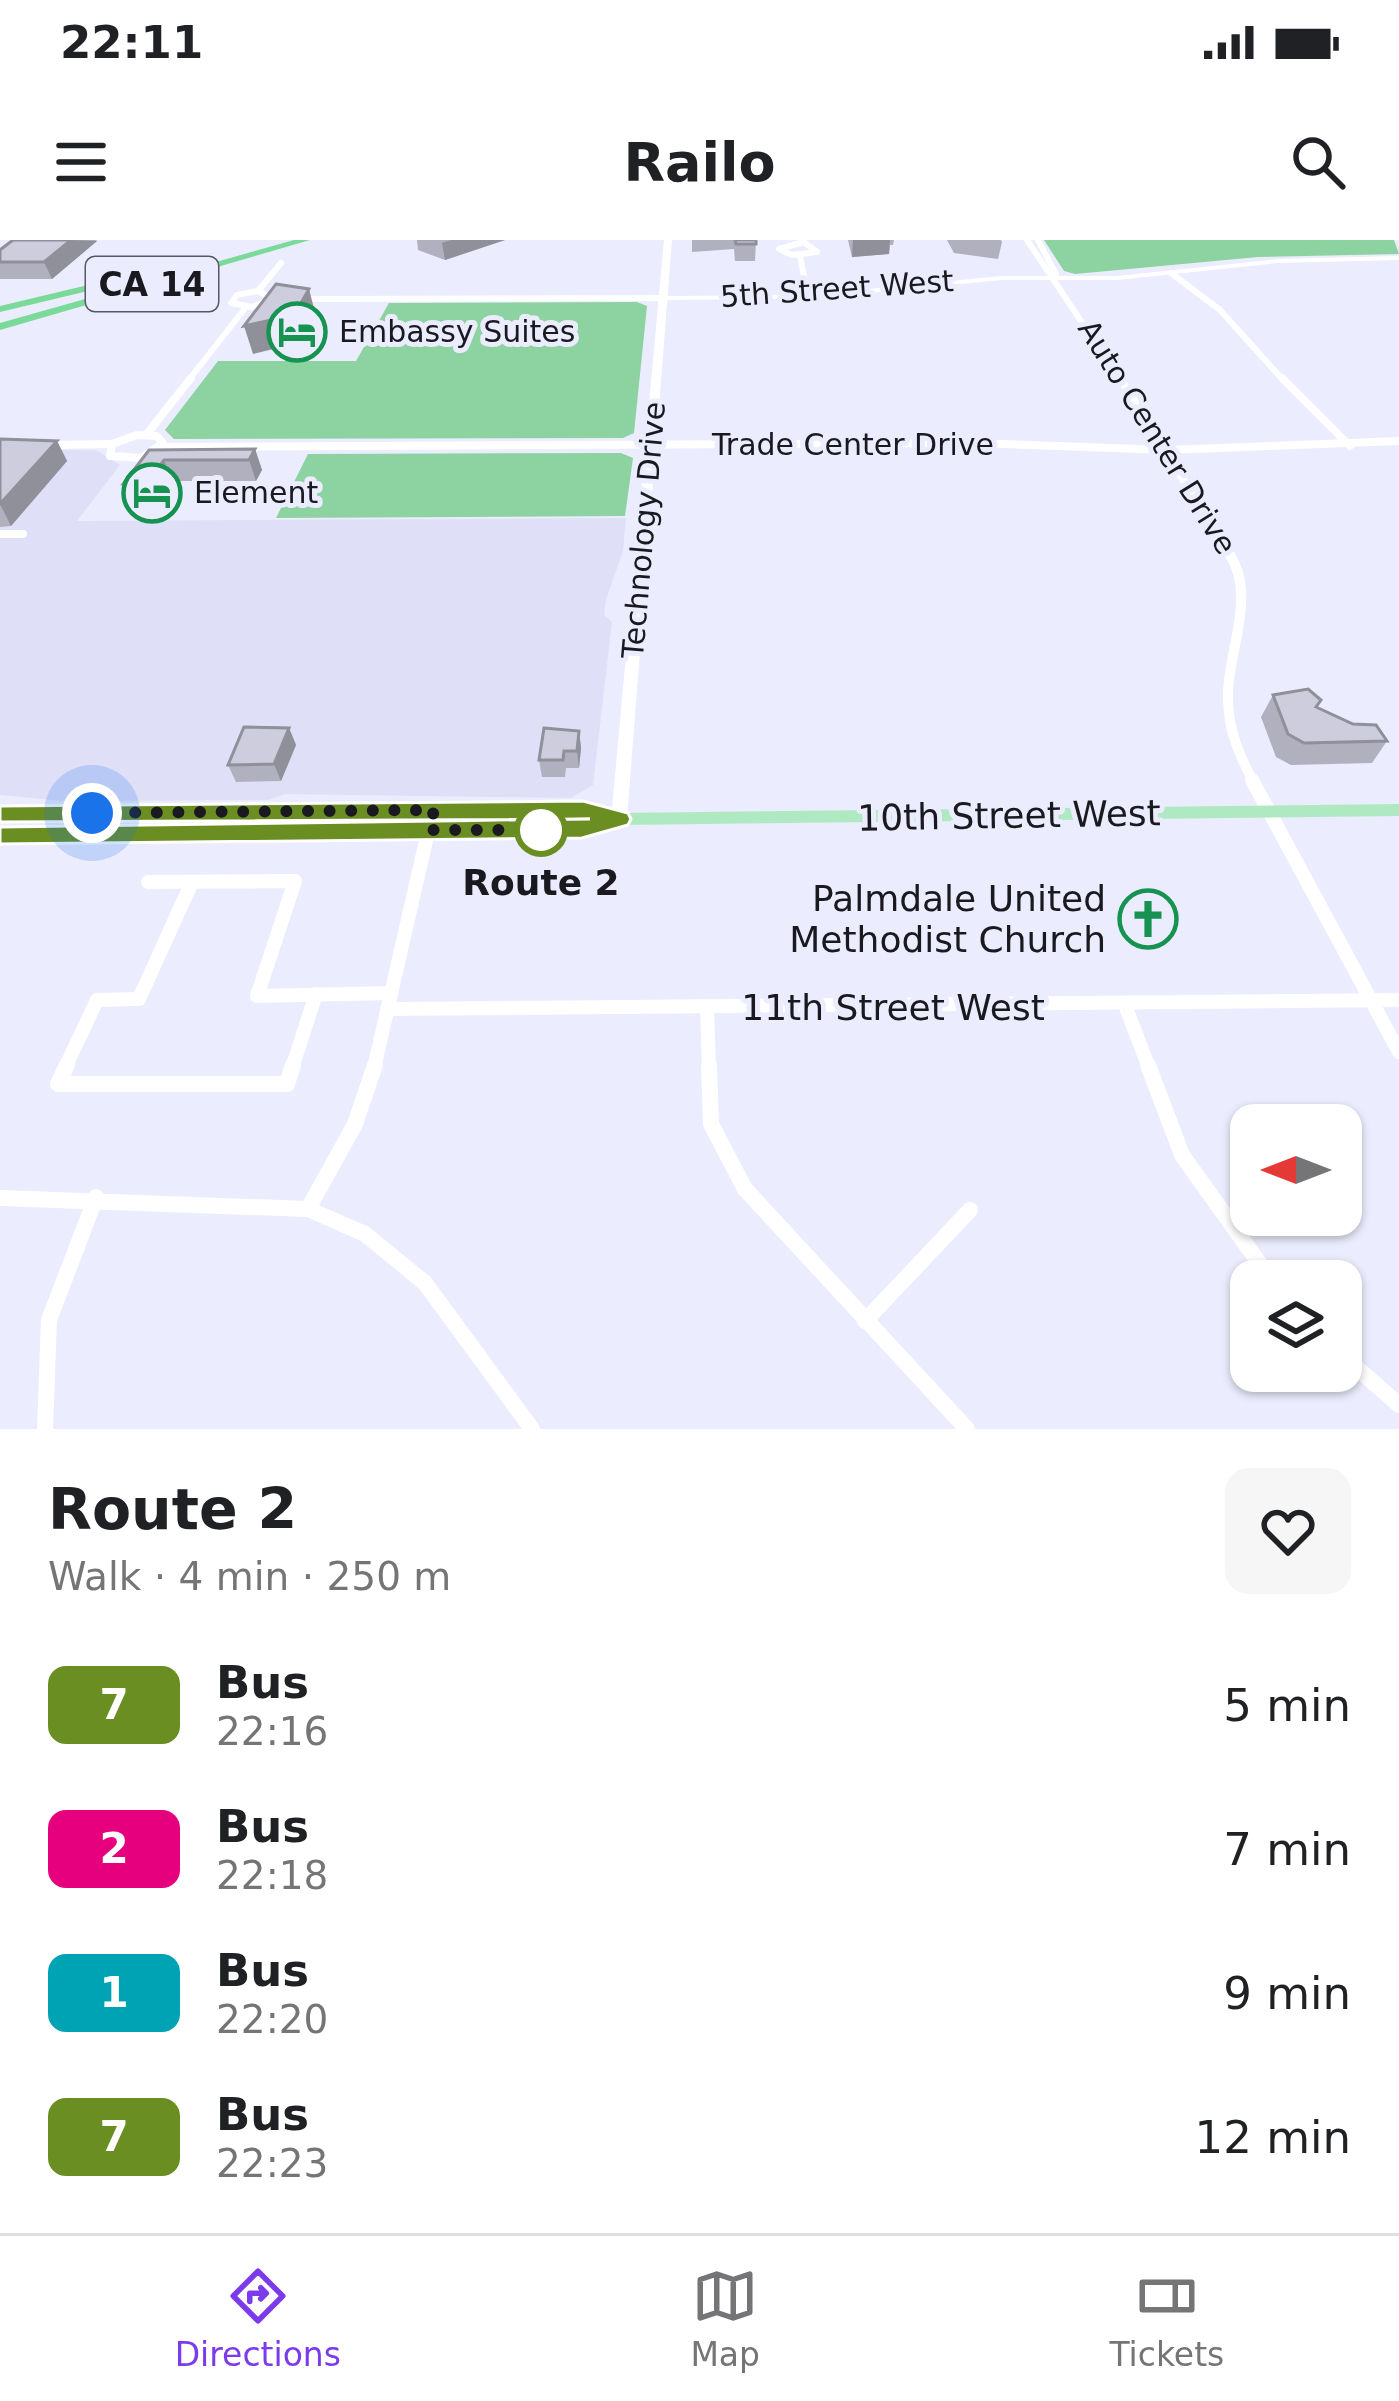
<!DOCTYPE html>
<html lang="en">
<head>
<meta charset="utf-8">
<style>
	body { margin:0; font-family:"DejaVu Sans",sans-serif; background:#f6f6f6; color:#202124; height:100vh; display:flex; flex-direction:column; font-size:45px; white-space:nowrap }
	* { box-sizing:border-box; margin:0 }
	p { font-size:39px; color:#757577 }
	.icon { flex:none; width:66px; height:66px; fill:none; stroke:currentColor; stroke-width:2; stroke-linecap:round; stroke-linejoin:round }
	.map { position:relative; height:1189px; overflow:hidden }
	.details { display:flex; flex-direction:column; background:#fff; flex:1 }
	.details>* { flex:none }
	.badge { padding:0 24px; border-radius:18px; font-size:42px; line-height:78px }
	.needle { width:78px; rotate:270deg }
	.fabs { position:absolute; left:1230px; top:864px; display:grid; gap:24px }
	.fabs a { display:grid; place-items:center; width:132px; height:132px; border-radius:24px; background:#fff; box-shadow:0 3px 9px #0004; font-size:60px }
	.you { position:absolute; width:60px; height:60px; margin:-30px; border:9px solid #fff; border-radius:50%; background:#1a73e8; box-shadow:0 0 0 18px #1a73e833 }
	.map>.badge { position:absolute; translate:-50% -50%; box-shadow:0 0 0 6px #fff }
	.round { display:grid; place-items:center; flex:none; width:126px; height:126px; border-radius:24px; background:#f6f6f6 }
	.summary { display:flex; align-items:center; justify-content:space-between; height:204px; padding:0 48px }
	h1 { font-size:57px; font-weight:800; line-height:90px }
	ul { padding:0; list-style:none }
	li { display:flex; align-items:center; gap:36px; height:144px; padding:0 48px }
	li div { flex:1 }
	li b { display:block; font-size:45px }
	li em { font-style:normal }
	li .badge { min-width:132px; font-weight:700; text-align:center }
	.status { display:flex; justify-content:space-between; align-items:center; height:84px; padding:0 60px; background:#fff; direction:ltr }
	.status svg { height:33px; fill:currentColor }
	header { display:flex; justify-content:space-between; align-items:center; height:156px; padding:0 48px; background:#fff; font-size:54px; font-weight:800 }
	.tabs { display:flex; justify-content:space-around; align-items:center; height:168px; border-top:3px solid #e0e0e0; background:#fff; font-size:33px; color:#757577 }
	.tabs a { display:grid; justify-items:center; gap:6px }
	.tabs .on { color:#7c3aed }
	.map>svg:first-child { display:block }
	.built { fill:#dfdff8 }
	.green { fill:#8dd2a1 }
	.lines { fill:none; stroke-linecap:round; stroke-linejoin:round }
	.minor-far4 { stroke:#fff; stroke-width:6 }
	.minor-far3 { stroke:#fff; stroke-width:8 }
	.minor-far2 { stroke:#fff; stroke-width:10 }
	.minor-far1 { stroke:#fff; stroke-width:14 }
	.minor { stroke:#fff; stroke-width:16 }
	.tertiary { fill:#fff; fill-rule:evenodd }
	.secondary { fill:#fff; fill-rule:evenodd }
	.primary { fill:#afe9c2; fill-rule:evenodd }
	.motorway { fill:#7ada99; fill-rule:evenodd }
	.wall { fill:#b0b0bf }
	.shaded-wall { fill:#90909b }
	.building { fill:#cdcdde; stroke:#90909b; stroke-width:3 }
	.line { fill:#6b8e23; stroke:#fff; stroke-width:3 }
	.walk { stroke:#19191f; stroke-width:12; stroke-dasharray:0 21.6 }
	.stop-dot { fill:#fff; stroke:#6b8e23; stroke-width:6 }
	.labels { text-anchor:middle; stroke-width:10; stroke-linejoin:round; paint-order:stroke }
	.far-street-label { font-size:30px; fill:#19191f; stroke:#ebecfd }
	.far-poi-label { font-size:30px; fill:#19191f; stroke:#ebecfd; text-anchor:start }
	.shield { fill:#ebecfd; stroke:#585862; stroke-width:3 }
	.shield-label { font-size:33px; font-weight:bold; fill:#19191f }
	.street-label { font-size:36px; fill:#19191f; stroke:#ebecfd }
	.stop-label { font-size:36px; font-weight:bold; fill:#19191f; stroke:#ebecfd }
	.poi-label { font-size:36px; fill:#19191f; stroke:#ebecfd; text-anchor:end }
</style>
</head>
<body>
<div class="status"><b>22:11</b><svg viewBox="0 0 49 12"><path d="M0 12V9h3v3zM5 12V6h3v6zM10 12V3h3v9zM15 12V0h3v12zM26 1h20v11H26zM47 4h2v5h-2z"/></svg></div>
<header><svg class="icon" aria-label="menu" viewBox="0 0 24 24"><path d="M4 6h16M4 12h16M4 18h16"/></svg>Railo<svg class="icon" aria-label="search" viewBox="0 0 24 24"><circle cx="10" cy="10" r="6"/><path d="M15 15l6 6"/></svg></header>
<div class="map">
<svg width="1399" height="1189" viewBox="0 0 1399 1189">
	<rect width="100%" height="100%" fill="#ebecfd"/>
	<!-- built -->
	<polygon class="built" points="0,210 96,210 120,225 77,281 626,278 623,311 606,360 604,375 612,382 593,545 571,558 285,554 268,560 63,561 0,555"/>
	<!-- green -->
	<g class="green">
		<polygon points="1044,0 1394,0 1399,14 1258,17 1075,34 1064,31"/>
		<polygon points="637,62 647,66 634,193 623,198 174,199 165,190 218,121 356,121 389,63"/>
		<polygon points="621,213 633,218 625,276 276,278 308,214"/>
	</g>
	<g class="lines">
		<!-- minor-far4 -->
		<g class="minor-far4">
			<polyline points="1027,0 1121,141"/>
			<polyline points="1038,0 1056,34"/>
			<polygon points="804,2 817,12 792,15 779,9"/>
			<polyline points="800,16 808,57"/>
			<polyline points="1171,33 1220,70 1284,141"/>
			<polygon points="258,51 273,59 252,67 231,63 237,55"/>
			<polyline points="258,51 281,23"/>
			<polyline points="299,59 664,58"/>
			<polyline points="188,141 246,67"/>
		</g>
		<!-- minor-far3 -->
		<g class="minor-far3">
			<polyline points="1120,138 1232,318"/>
			<polyline points="1282,138 1350,206"/>
			<polygon points="137,195 157,196 163,203 141,218 110,216 112,204"/>
			<polyline points="146,195 191,138"/>
			<polyline points="48,205 112,204"/>
			<polyline points="162,207 977,203 1167,210 1399,201"/>
			<polyline points="0,294 23,294"/>
		</g>
		<!-- minor-far2 -->
		<path class="minor-far2" d="M1230,315C1256,356 1229,409 1228,453C1227,487 1238,513 1254,543"/>
		<!-- minor-far1 -->
		<g class="minor-far1">
			<polyline points="1252,540 1399,812"/>
			<polyline points="148,642 295,641 257,756 391,753"/>
			<polyline points="1125,765 1149,828"/>
			<polyline points="707,768 709,828"/>
			<polyline points="387,769 1399,760"/>
			<polyline points="65,828 97,760 139,759 192,642"/>
			<polyline points="292,828 316,754"/>
			<polyline points="374,828 433,570"/>
		</g>
		<!-- minor -->
		<g class="minor">
			<polyline points="67,825 58,844 287,844 293,825"/>
			<polyline points="709,825 711,884 745,949 967,1189"/>
			<polyline points="1148,825 1182,915 1272,1041"/>
			<polyline points="0,958 308,969 365,994 425,1043 532,1189"/>
			<polyline points="308,969 355,884 375,825"/>
			<polyline points="865,1081 970,970"/>
			<polyline points="1341,1114 1399,1165"/>
			<polyline points="45,1189 49,1080 96,957"/>
		</g>
		<!-- tertiary -->
		<polygon class="tertiary" points="1399,16 1399,20 1278,23 1117,40 1001,40 808,59 664,60 660,58 664,56 808,55 1001,36 1117,36 1278,19"/>
		<!-- secondary -->
		<polygon class="secondary" points="664,0 672,0 627,579 619,585 611,579"/>
		<!-- primary -->
		<polygon class="primary" points="583,563 619,573 1399,564 1399,576 621,585 582,597 0,603 0,589 582,583 597,579 583,575 0,580 0,568"/>
		<!-- motorway -->
		<g class="motorway">
			<polygon points="294,0 310,0 0,90 0,83"/>
			<polygon points="88,45 92,50 0,72 0,66"/>
		</g>
	</g>
	<!-- wall -->
	<g class="wall">
		<polygon points="13,0 96,0 97,1 52,39 0,39 0,10"/>
		<polygon points="417,0 505,0 445,20 418,10"/>
		<polygon points="692,0 756,0 755,21 735,21 734,9 692,12"/>
		<polygon points="848,0 894,0 893,5 890,5 889,14 852,17"/>
		<polygon points="947,0 1001,0 1002,2 998,19 954,13"/>
		<polygon points="0,199 57,201 67,221 11,286 0,287"/>
		<polygon points="255,209 262,230 256,241 172,241 154,267 132,266 123,244 149,210"/>
		<polygon points="1273,455 1317,467 1387,501 1372,523 1291,525 1276,517 1261,477"/>
		<polygon points="289,488 296,505 281,541 236,542 228,525"/>
		<polygon points="579,491 581,508 579,528 566,528 565,537 542,537 539,520"/>
	</g>
	<!-- shaded-wall -->
	<g class="shaded-wall">
		<polygon points="71,0 97,1 52,39 44,22"/>
		<polygon points="451,0 505,0 445,20 442,3"/>
		<polygon points="853,0 890,0 889,14 852,17"/>
		<polygon points="309,49 316,76 302,102 253,114 244,86"/>
		<polygon points="57,201 67,221 11,286 0,264"/>
		<polygon points="255,209 262,230 256,241 249,220"/>
		<polygon points="164,220 172,241 154,267 145,246"/>
		<polygon points="289,488 296,505 281,541 274,524"/>
		<polygon points="579,491 581,508 579,528 577,511"/>
	</g>
	<!-- building -->
	<g class="building">
		<polygon points="13,0 71,0 44,22 0,22 0,10"/>
		<polygon points="735,0 756,0 756,4 736,4"/>
		<polygon points="276,44 309,49 294,75 244,86"/>
		<polygon points="0,199 57,201 0,264"/>
		<polygon points="255,209 249,220 164,220 145,246 123,244 149,210"/>
		<polygon points="1308,449 1321,460 1316,467 1353,484 1376,485 1387,501 1304,503 1288,494 1273,455"/>
		<polygon points="244,487 289,488 274,524 228,525"/>
		<polygon points="544,488 579,491 577,511 564,511 563,520 539,520"/>
	</g>
	<!-- line -->
	<polygon class="line" points="583,561 628,573 631,579 628,585 582,598 0,604 0,587 590,579 0,582 0,566"/>
	<g class="lines">
		<!-- walk -->
		<polyline class="walk" points="92,573 434,570 429,590 541,590"/>
	</g>
	<!-- icons -->
	<defs>
		<g id="hotel-ring" transform="scale(3)"><circle r="9.5" fill="#ebecfd" stroke="#169350" stroke-width="1.5"/><path d="M-6-4.5h1.5V1H6V5H4.5V3h-9V5H-6ZM-4 0a1.8 1.8 0 1 1 3.6 0ZM.5 0V-2.5h3Q6-2.5 6 0Z" fill="#169350"/></g>
		<g id="church-ring" transform="scale(3)"><circle r="9.5" fill="#ebecfd" stroke="#169350" stroke-width="1.5"/><path d="M-1.2-6h2.4v3.5h3.3v2.4h-3.3V6h-2.4V-.1h-3.3v-2.4h3.3Z" fill="#169350"/></g>
	</defs>
	<g fill-rule="evenodd">
		<use href="#hotel-ring" x="297" y="92"/>
		<use href="#hotel-ring" x="152" y="253"/>
		<use href="#church-ring" x="1148" y="679"/>
	</g>
	<!-- markers -->
	<circle class="stop-dot" cx="541" cy="590" r="24"/>
	<g class="labels">
		<!-- far-street labels -->
		<g class="far-street-label">
			<text transform="translate(837 49) rotate(-4)" y="10">5th Street West</text>
			<text transform="translate(1157 197) rotate(58)" y="10">Auto Center Drive</text>
			<text x="853" y="215">Trade Center Drive</text>
			<text transform="translate(644 290) rotate(-85)" y="10">Technology Drive</text>
		</g>
		<!-- far-poi labels -->
		<g class="far-poi-label">
			<text x="339" y="102">Embassy Suites</text>
			<text x="194" y="263">Element</text>
		</g>
		<!-- shield labels -->
		<rect class="shield" x="86" y="17" width="132" height="54" rx="9"/>
		<g class="shield-label">
			<text x="152" y="56">CA 14</text>
		</g>
		<!-- street labels -->
		<g class="street-label">
			<text transform="translate(1009 575) rotate(-1)" y="13">10th Street West</text>
			<text x="893" y="780">11th Street West</text>
		</g>
		<!-- stop labels -->
		<g class="stop-label">
			<text x="541" y="655">Route 2</text>
		</g>
		<!-- poi labels -->
		<g class="poi-label">
			<text x="1106" y="671">Palmdale United<tspan x="1106" dy="41">Methodist Church</tspan></text>
		</g>
	</g>
</svg>
<div class="fabs">
<a><svg class="needle" viewBox="-14 -14 28 28"><path d="M0-13l5 13h-10z" fill="#e53935"/><path d="M0 13l5-13h-10z" fill="#757577"/></svg></a>
<a><svg class="icon" aria-label="layers" viewBox="0 0 24 24"><path d="M12 4l9 5-9 5-9-5zM3 14l9 5 9-5"/></svg></a>
</div>
<div class="you" style="left:92px;top:573px"></div>
</div>
<section class="details">
<div class="summary"><div><h1>Route 2</h1><p>Walk · 4 min · 250 m</p></div><a class="round"><svg class="icon" aria-label="heart" viewBox="0 0 24 24"><path d="M12 20l-8-8c-3-5 5-10 8-4 3-6 11-1 8 4z"/></svg></a></div>
<ul>
<li><span class="badge" style="background:#6b8e23;color:#fff">7</span><div><b>Bus</b><p>22:16</p></div><em>5 min</em></li>
<li><span class="badge" style="background:#e6007e;color:#fff">2</span><div><b>Bus</b><p>22:18</p></div><em>7 min</em></li>
<li><span class="badge" style="background:#00a3b4;color:#fff">1</span><div><b>Bus</b><p>22:20</p></div><em>9 min</em></li>
<li><span class="badge" style="background:#6b8e23;color:#fff">7</span><div><b>Bus</b><p>22:23</p></div><em>12 min</em></li>
</ul>
</section>
<nav class="tabs">
<a class="on"><svg class="icon" aria-label="directions" viewBox="0 0 24 24"><path d="M12 3l9 9-9 9-9-9zM9 14v-3h6M13 9l2 2-2 2"/></svg>Directions</a>
<a><svg class="icon" aria-label="map" viewBox="0 0 24 24"><path d="M3 6l6-2 6 2 6-2v14l-6 2-6-2-6 2zM9 4v14M15 6v14"/></svg>Map</a>
<a><svg class="icon" aria-label="tickets" viewBox="0 0 24 24"><path d="M3 7h18v10H3zM15 7v10"/></svg>Tickets</a>
</nav>
</body>
</html>
